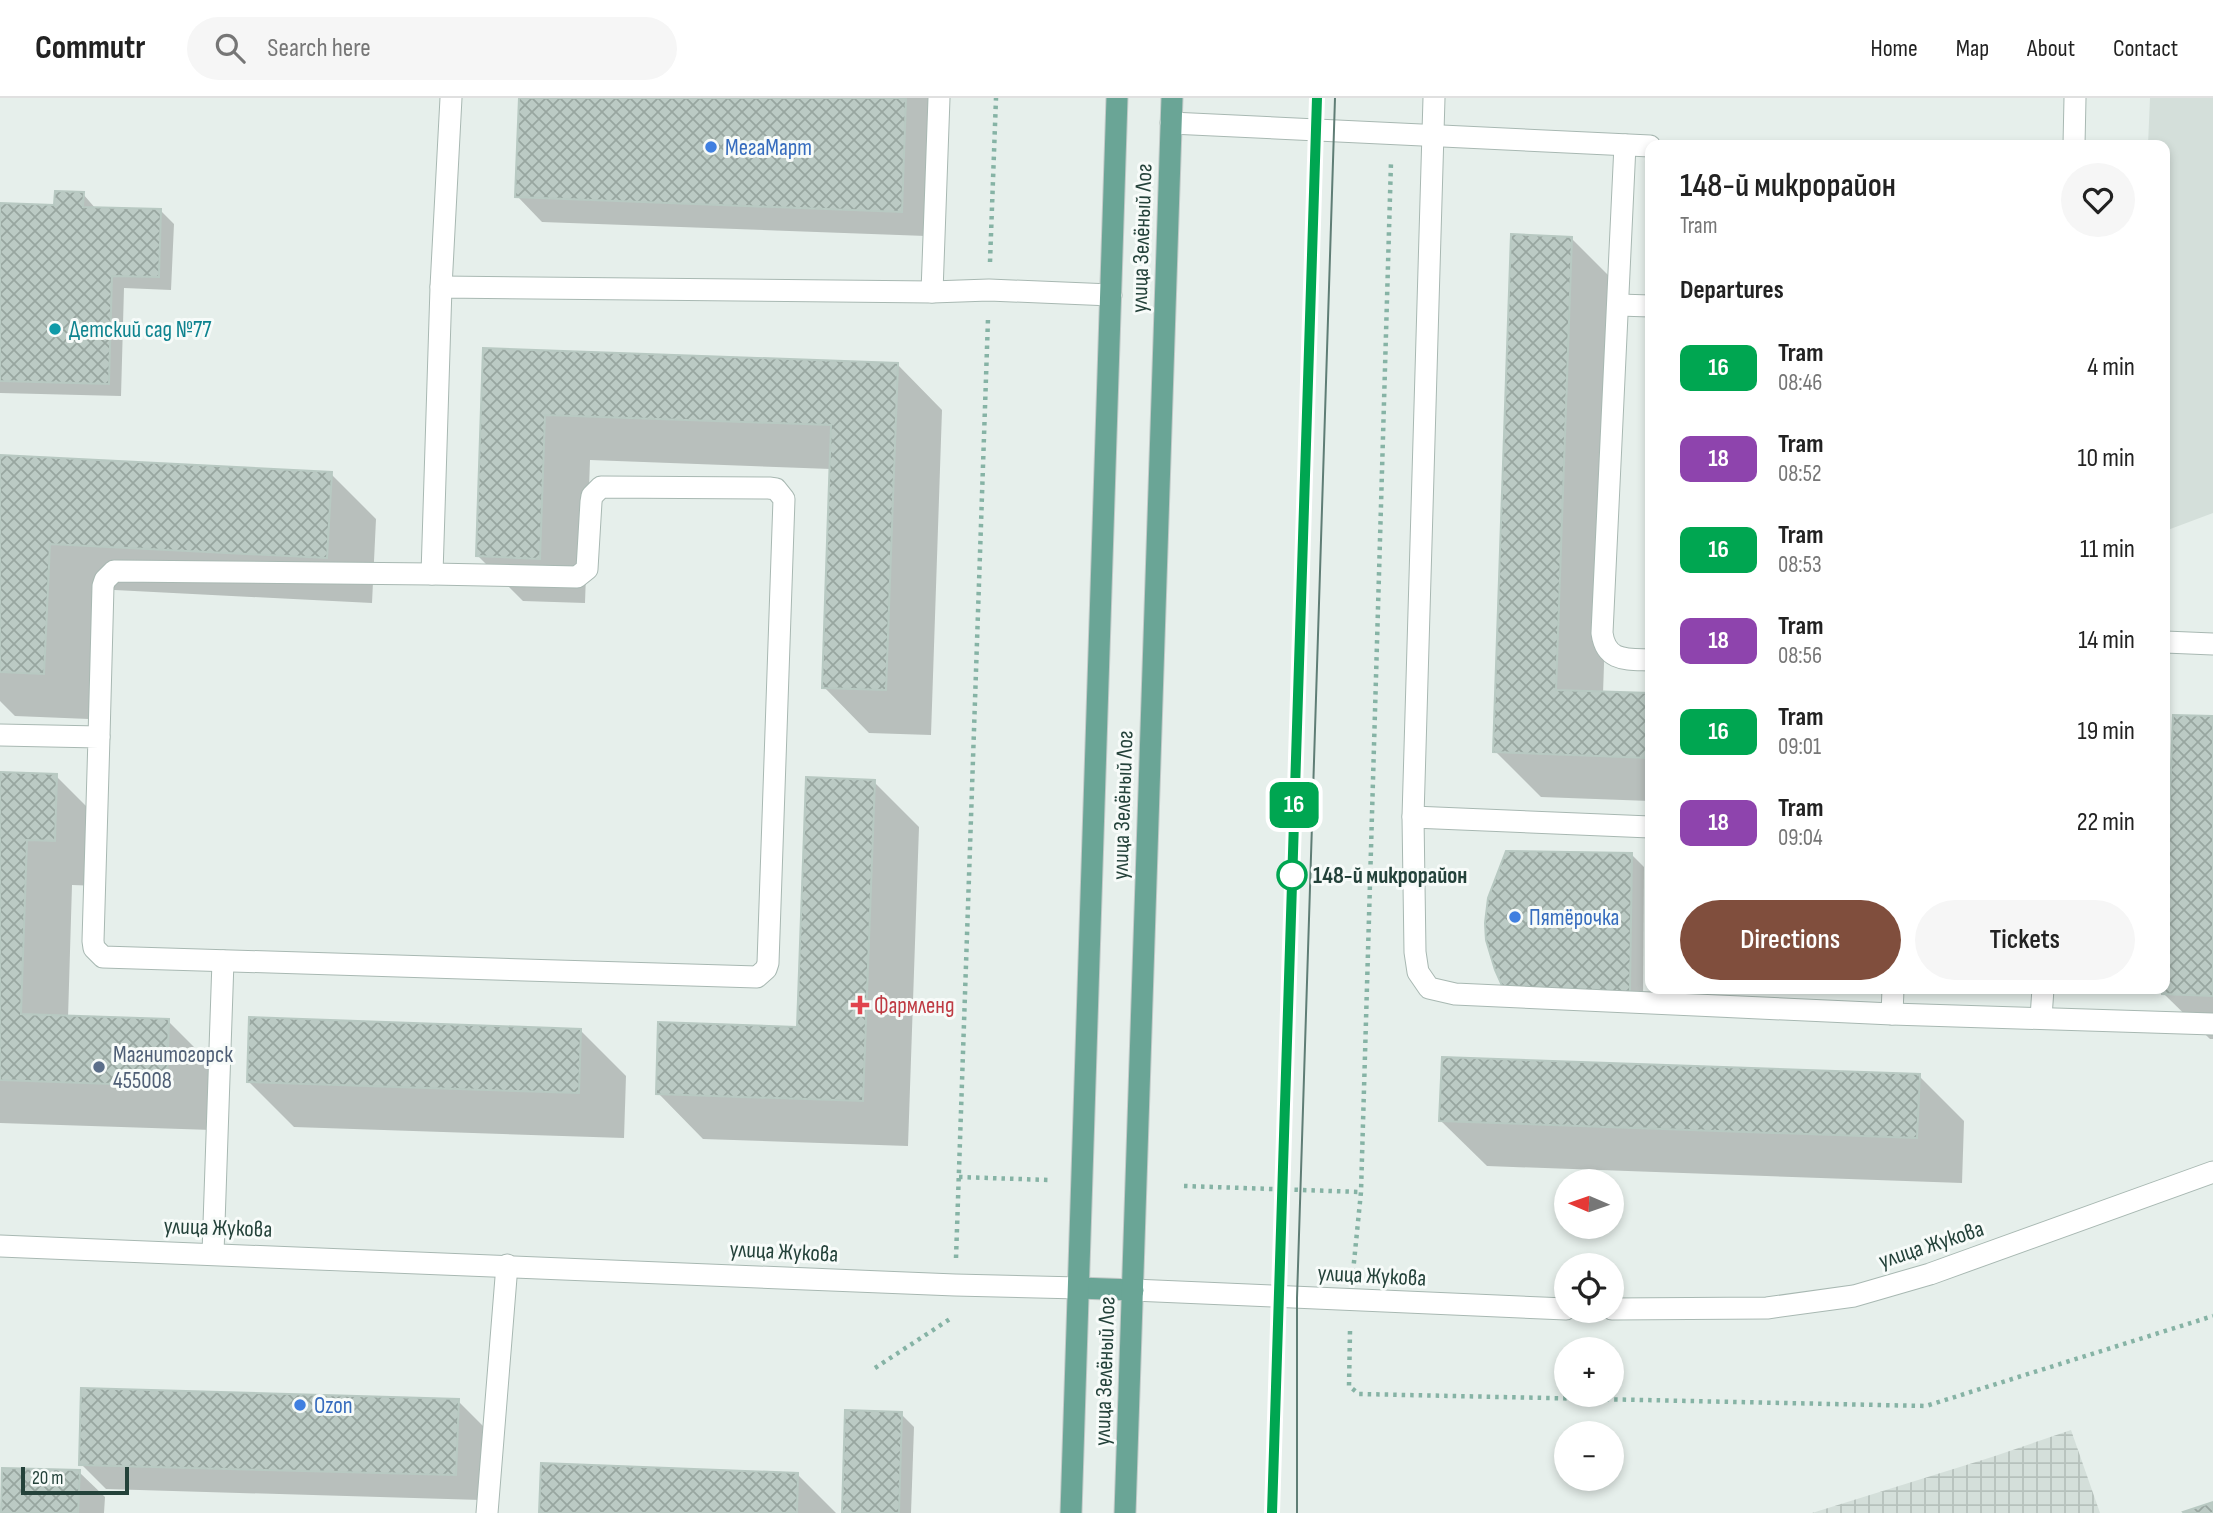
<!DOCTYPE html>
<html lang="en">
<head>
<meta charset="utf-8">
<style>
	body { margin:0; font-family:"Sofia Sans Condensed",sans-serif; background:#f6f6f6; color:#222; height:100vh; display:flex; flex-direction:column; font-size:26px; white-space:nowrap }
	* { box-sizing:border-box; margin:0 }
	p { font-size:23px; color:#767676 }
	.icon { flex:none; width:38px; height:38px; fill:none; stroke:currentColor; stroke-width:2; stroke-linecap:round; stroke-linejoin:round }
	.map { position:relative; flex:1; overflow:hidden }
	.sheet { position:absolute; left:1645px; top:42px; width:525px; height:854px; display:flex; flex-direction:column; background:#fff; border-radius:14px; box-shadow:0 4px 10px #0003 }
	.sheet>* { flex:none }
	.badge { padding:0 14px; border-radius:10px; font-size:24px; line-height:46px }
	.needle { width:46px; rotate:272deg }
	.fabs { position:absolute; left:1554px; top:1071px; display:grid; gap:14px }
	.fabs a { display:grid; place-items:center; width:70px; height:70px; border-radius:50%; background:#fff; box-shadow:0 4px 10px #0003; font-size:35px }
	.scale { position:absolute; left:21px; bottom:18px; width:108px; box-sizing:border-box; padding-left:7px; border:4px solid #24423a; border-top:0; font-size:19px; line-height:24px; white-space:nowrap; color:#24423a; -webkit-text-stroke:5px #f7fbf9; paint-order:stroke }
	.map>.badge { position:absolute; translate:-50% -50%; box-shadow:0 0 0 4px #fff }
	h2 { padding:0 35px; font-size:26px; line-height:63px }
	.round { display:grid; place-items:center; flex:none; width:74px; height:74px; border-radius:37px; background:#f6f6f6 }
	.head { display:flex; align-items:center; justify-content:space-between; height:119px; padding:0 35px }
	h1 { font-size:33px; font-weight:600; line-height:52px }
	.cta { display:flex; gap:14px; margin-top:auto; padding:14px 35px }
	.cta a { flex:1; height:80px; border-radius:42px; background:#804e3d; color:#fff; font-size:28px; font-weight:600; line-height:80px; text-align:center }
	.cta a+a { background:#f6f6f6; color:#222 }
	ul { padding:0; list-style:none }
	li { display:flex; align-items:center; gap:21px; height:91px; padding:0 35px }
	li div { flex:1 }
	li b { display:block; font-size:26px }
	li em { font-style:normal }
	li .badge { min-width:77px; font-weight:700; text-align:center }
	header { display:flex; align-items:center; gap:42px; box-sizing:border-box; height:98px; padding:0 35px; background:#fff; border-bottom:2px solid #e0e0e0 }
	header strong { font-size:33px }
	nav { display:flex; gap:38px; margin-inline-start:auto; font-size:24px }
	.search { width:490px; height:63px; background:#f6f6f6; display:flex; align-items:center; gap:18px; box-sizing:border-box; padding:0 24px; border-radius:38px; color:#767676; font-size:26px }
	.map>svg:first-child { display:block }
	.built { fill:#d4dfda }
	.industrial { fill:url(#industrial-grid) }
	.shadow { fill:#0003 }
	.building { fill:url(#building-cross-hatch); stroke:#b8c9c2; stroke-width:2 }
	.lines { fill:none; stroke-linecap:round; stroke-linejoin:round }
	.minor-casing { stroke:#a8b8b2; stroke-width:23 }
	.major-casing { stroke:#c2cac8; stroke-width:23 }
	.path { stroke:#86b3a5; stroke-width:4.5; stroke-dasharray:3.5 5; stroke-linecap:butt }
	.minor { stroke:#fff; stroke-width:21 }
	.major { stroke:#6aa596; stroke-width:21 }
	.tram { stroke:#5f7d75; stroke-width:2 }
	.line-casing { stroke:#fff; stroke-width:16 }
	.line { stroke:#00a651; stroke-width:10 }
	.shop-dot { fill:#3f7fe0; stroke:#f7fbf9; stroke-width:2.5 }
	.culture-dot { fill:#0f9aa8; stroke:#f7fbf9; stroke-width:2.5 }
	.stop-dot { fill:#fff; stroke:#00a651; stroke-width:3.5 }
	.health-dot { fill:#e0444e; stroke:#f7fbf9; stroke-width:2.5 }
	.service-dot { fill:#5c6f8a; stroke:#f7fbf9; stroke-width:2.5 }
	.labels { text-anchor:middle; stroke-width:6; stroke-linejoin:round; paint-order:stroke }
	.shop-label { font-size:23px; fill:#366cbe; stroke:#f7fbf9; text-anchor:start }
	.street-label { font-size:23px; fill:#24423a; stroke:#f7fbf9 }
	.culture-label { font-size:23px; fill:#0d838f; stroke:#f7fbf9; text-anchor:start }
	.stop-label { font-size:23px; font-weight:bold; fill:#24423a; stroke:#f7fbf9; text-anchor:start }
	.health-label { font-size:23px; fill:#be3a42; stroke:#f7fbf9; text-anchor:start }
	.service-label { font-size:23px; fill:#4e5e75; stroke:#f7fbf9; text-anchor:start }
</style>
</head>
<body>
<header>
<strong>Commutr</strong>
<div class="search"><svg class="icon" aria-label="search" viewBox="0 0 24 24"><circle cx="10" cy="10" r="6"/><path d="M15 15l6 6"/></svg>Search here</div>
<nav><a>Home</a><a>Map</a><a>About</a><a>Contact</a></nav>
</header>
<div class="map">
<svg width="2213" height="1415" viewBox="0 0 2213 1415">
	<defs>
		<pattern id="industrial-grid" width="8" height="8" patternUnits="userSpaceOnUse" patternTransform="scale(1.75)"><rect width="8" height="8" fill="#d4dfda"/><path d="M0 4h8M4 0v8" fill="none" stroke="#b6c1bc"/></pattern>
		<pattern id="building-cross-hatch" width="8" height="8" patternUnits="userSpaceOnUse" patternTransform="scale(1.75)"><rect width="8" height="8" fill="#bbcac4"/><path d="M0 0l8 8M0 8l8-8" fill="none" stroke="#98a6a0"/></pattern>
	</defs>
	<rect width="100%" height="100%" fill="#e6efeb"/>
	<!-- built -->
	<polygon class="built" points="2150,0 2213,0 2213,415 2165,433 2165,47 2148,47"/>
	<!-- industrial -->
	<polygon class="industrial" points="2071,1332 2100,1415 1812,1415 1992,1359"/>
	<!-- shadow -->
	<g class="shadow">
		<polygon points="521,0 932,0 926,138 542,124 517,98"/>
		<polygon points="83,96 96,111 161,113 174,126 171,192 124,190 121,298 0,295 0,107 56,109"/>
		<polygon points="1571,140 1617,186 1603,596 1650,597 1650,703 1541,699 1495,653"/>
		<polygon points="485,252 897,266 942,312 931,637 869,635 824,589 831,371 590,362 585,505 523,503 478,458"/>
		<polygon points="0,359 331,376 376,421 372,505 95,491 89,621 15,618 0,603"/>
		<polygon points="2174,619 2213,620 2213,941 2210,941 2164,896"/>
		<polygon points="0,676 56,678 102,724 100,788 72,787 68,920 168,923 214,969 212,1032 0,1025"/>
		<polygon points="874,684 919,729 908,1048 703,1041 658,995 799,931"/>
		<polygon points="1631,756 1644,769 1643,906 1497,872"/>
		<polygon points="580,932 626,978 624,1040 294,1029 248,983"/>
		<polygon points="1919,978 1964,1023 1962,1085 1487,1068 1441,1023"/>
		<polygon points="458,1303 483,1328 481,1402 106,1391 81,1366"/>
		<polygon points="901,1316 914,1329 911,1415 843,1415"/>
		<polygon points="79,1374 105,1399 104,1415 3,1415"/>
		<polygon points="797,1376 836,1415 541,1415"/>
	</g>
	<!-- building -->
	<g class="building">
		<polygon points="519,0 906,0 902,114 515,99"/>
		<polygon points="55,93 84,94 83,109 161,111 159,179 112,178 109,286 0,283 0,105 54,107"/>
		<polygon points="1511,136 1572,139 1556,592 1650,595 1650,660 1493,654"/>
		<polygon points="483,250 898,265 886,592 822,590 831,327 545,317 540,461 476,458"/>
		<polygon points="0,357 332,374 327,460 50,446 44,576 0,574"/>
		<polygon points="2173,617 2213,618 2213,898 2162,896 2162,891 2165,891 2165,828"/>
		<polygon points="0,674 57,676 55,743 27,742 21,916 169,921 167,988 0,982"/>
		<polygon points="806,679 875,682 863,1003 656,996 658,924 797,929"/>
		<polygon points="1506,753 1632,755 1630,894 1504,892 1495,872 1486,842 1485,825 1488,800"/>
		<polygon points="249,919 581,931 579,995 247,984"/>
		<polygon points="1442,959 1920,976 1917,1040 1439,1023"/>
		<polygon points="81,1290 459,1301 456,1377 79,1367"/>
		<polygon points="845,1312 902,1314 899,1415 842,1415"/>
		<polygon points="541,1365 798,1375 797,1415 539,1415"/>
		<polygon points="2,1370 80,1372 78,1415 1,1415"/>
		<polygon points="2213,1404 2213,1415 2184,1415 2183,1414"/>
	</g>
	<g class="lines">
		<!-- minor casing -->
		<g class="minor-casing">
			<g id="minor">
				<polyline points="1434,0 1413,719 1415,854 1418,874 1429,890 1455,896 1892,916 2213,926"/>
				<polyline points="1171,25 1650,48"/>
				<path d="M1625,47L1602,535C1606,564 1627,561 1650,562"/>
				<polyline points="2074,47 2075,0"/>
				<polyline points="441,189 451,0"/>
				<polyline points="932,194 939,0"/>
				<polyline points="1619,207 1650,208"/>
				<polyline points="2165,544 2213,546"/>
				<polyline points="0,637 99,639 93,843 94,850 103,859 757,879 766,871 768,865 784,401 776,391 769,390 601,389 592,398 591,404 587,471 577,479 432,476 441,189 932,194 989,192 1111,197"/>
				<polyline points="99,639 103,488 105,482 114,473 432,476"/>
				<polyline points="1413,719 1650,729"/>
				<polyline points="1892,916 1893,891"/>
				<polyline points="2041,919 2043,891"/>
				<polyline points="0,1148 955,1187 1079,1190"/>
				<polyline points="213,1155 223,863"/>
				<polyline points="1133,1192 1566,1211"/>
				<polyline points="1612,1211 1767,1210 1854,1198 1930,1176 2213,1074"/>
				<polyline points="487,1415 507,1167"/>
			</g>
		</g>
		<!-- major casing -->
		<g class="major-casing">
			<g id="major">
				<polyline points="1079,1190 1133,1192"/>
				<polyline points="1071,1415 1117,0"/>
				<polyline points="1125,1415 1172,0"/>
			</g>
		</g>
		<!-- path -->
		<g class="path">
			<polyline points="990,164 996,0"/>
			<polyline points="959,1079 1048,1082"/>
			<polyline points="1184,1088 1361,1094"/>
			<polyline points="956,1160 988,221"/>
			<polyline points="1353,1174 1361,1094 1391,64"/>
			<polyline points="1350,1233 1349,1288 1359,1296 1926,1308 2213,1218"/>
			<polyline points="875,1270 953,1219"/>
		</g>
		<!-- minor -->
		<use href="#minor" class="minor"/>
		<!-- major -->
		<use href="#major" class="major"/>
		<!-- tram -->
		<g class="tram">
			<polyline points="1272,1415 1317,0"/>
			<polyline points="1297,1415 1297,1200 1335,0"/>
		</g>
	</g>
	<g class="lines">
		<!-- line casing -->
		<g class="line-casing">
			<polyline id="line" points="1272,1415 1317,0"/>
		</g>
		<!-- line -->
		<use href="#line" class="line"/>
	</g>
	<!-- markers -->
	<g class="shop-dot">
		<circle cx="711" cy="49" r="7"/>
		<circle cx="1515" cy="819" r="7"/>
		<circle cx="300" cy="1307" r="7"/>
	</g>
	<circle class="culture-dot" cx="55" cy="231" r="7"/>
	<circle class="stop-dot" cx="1292" cy="777" r="14"/>
	<path class="health-dot" d="M856.5 896.5h7v7h7v7h-7v7h-7v-7h-7v-7h7z"/>
	<circle class="service-dot" cx="99" cy="969" r="7"/>
	<g class="labels">
		<!-- shop labels -->
		<g class="shop-label">
			<text x="725" y="57">МегаМарт</text>
			<text x="1529" y="827">Пятёрочка</text>
			<text x="314" y="1315">Ozon</text>
		</g>
		<!-- street labels -->
		<g class="street-label">
			<text transform="translate(1141 140) rotate(-88)" y="8">улица Зелёный Лог</text>
			<text transform="translate(1122 707) rotate(-88)" y="8">улица Зелёный Лог</text>
			<text transform="translate(218 1129) rotate(2)" y="8">улица Жукова</text>
			<text transform="translate(1931 1146) rotate(-18)" y="8">улица Жукова</text>
			<text transform="translate(784 1153) rotate(3)" y="8">улица Жукова</text>
			<text transform="translate(1372 1177) rotate(3)" y="8">улица Жукова</text>
			<text transform="translate(1104 1273) rotate(-88)" y="8">улица Зелёный Лог</text>
		</g>
		<!-- culture labels -->
		<g class="culture-label">
			<text x="69" y="239">Детский сад №77</text>
		</g>
		<!-- stop labels -->
		<g class="stop-label">
			<text x="1313" y="785">148-й микрорайон</text>
		</g>
		<!-- health labels -->
		<g class="health-label">
			<text x="874" y="915">Фармленд</text>
		</g>
		<!-- service labels -->
		<g class="service-label">
			<text x="113" y="964">Магнитогорск<tspan x="113" dy="26">455008</tspan></text>
		</g>
	</g>
</svg>
<div class="fabs">
<a><svg class="needle" viewBox="-14 -14 28 28"><path d="M0-13l5 13h-10z" fill="#e53935"/><path d="M0 13l5-13h-10z" fill="#767676"/></svg></a>
<a><svg class="icon" aria-label="locate" viewBox="0 0 24 24"><circle cx="12" cy="12" r="6"/><path d="M12 2v4M12 18v4M2 12h4M18 12h4"/></svg></a>
<a>+</a>
<a>−</a>
</div>
<div class="scale">20 m</div>
<b class="badge" style="left:1294px;top:707px;background:#00a651;color:#fff">16</b>
<section class="sheet">
<div class="head"><div><h1>148-й микрорайон</h1><p>Tram</p></div><a class="round"><svg class="icon" aria-label="heart" viewBox="0 0 24 24"><path d="M12 20l-8-8c-3-5 5-10 8-4 3-6 11-1 8 4z"/></svg></a></div>
<h2>Departures</h2>
<ul>
<li><span class="badge" style="background:#00a651;color:#fff">16</span><div><b>Tram</b><p>08:46</p></div><em>4 min</em></li>
<li><span class="badge" style="background:#8e44ad;color:#fff">18</span><div><b>Tram</b><p>08:52</p></div><em>10 min</em></li>
<li><span class="badge" style="background:#00a651;color:#fff">16</span><div><b>Tram</b><p>08:53</p></div><em>11 min</em></li>
<li><span class="badge" style="background:#8e44ad;color:#fff">18</span><div><b>Tram</b><p>08:56</p></div><em>14 min</em></li>
<li><span class="badge" style="background:#00a651;color:#fff">16</span><div><b>Tram</b><p>09:01</p></div><em>19 min</em></li>
<li><span class="badge" style="background:#8e44ad;color:#fff">18</span><div><b>Tram</b><p>09:04</p></div><em>22 min</em></li>
</ul>
<div class="cta"><a>Directions</a><a>Tickets</a></div>
</section>
</div>
</body>
</html>
